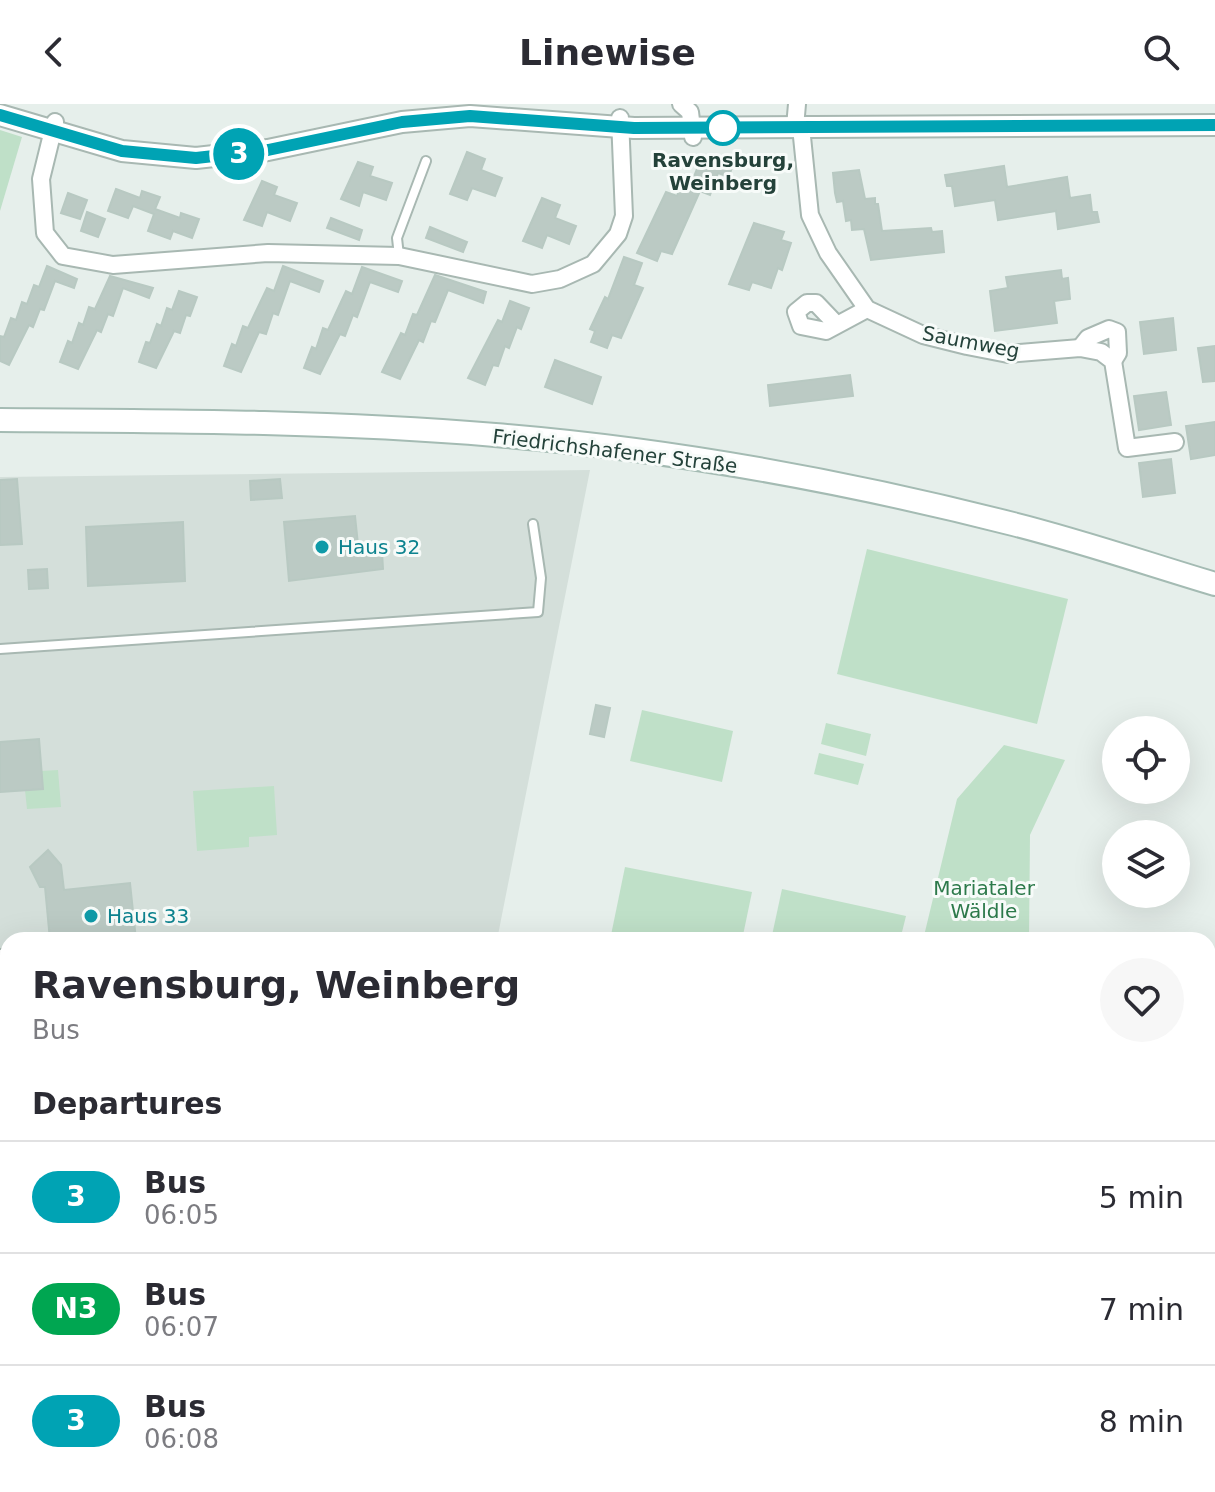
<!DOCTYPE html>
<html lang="en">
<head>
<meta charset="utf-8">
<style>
	body { margin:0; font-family:"DejaVu Sans",sans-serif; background:#f7f7f7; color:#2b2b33; height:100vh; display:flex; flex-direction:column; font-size:30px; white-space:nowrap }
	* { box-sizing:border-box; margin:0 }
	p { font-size:26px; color:#7c7c81 }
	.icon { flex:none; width:44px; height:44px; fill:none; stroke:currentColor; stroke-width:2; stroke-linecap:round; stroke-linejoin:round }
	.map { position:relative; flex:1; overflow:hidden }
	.panel { position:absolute; left:0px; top:828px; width:1216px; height:560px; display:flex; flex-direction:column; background:#fff; border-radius:24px 24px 0 0; box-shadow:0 8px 32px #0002 }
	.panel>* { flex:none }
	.badge { padding:0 16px; border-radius:26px; font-size:28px; line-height:52px }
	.fabs { position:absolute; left:1102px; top:612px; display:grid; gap:16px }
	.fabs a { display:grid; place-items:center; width:88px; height:88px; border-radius:50%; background:#fff; box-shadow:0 8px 32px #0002; font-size:40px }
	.map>.badge { position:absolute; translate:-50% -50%; box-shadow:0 0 0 4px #fff }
	h2 { padding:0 32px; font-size:30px; line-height:72px }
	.round { display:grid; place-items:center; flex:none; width:84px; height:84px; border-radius:42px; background:#f7f7f7 }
	.summary { display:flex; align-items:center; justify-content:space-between; height:136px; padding:0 32px }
	h1 { font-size:38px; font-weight:600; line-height:60px }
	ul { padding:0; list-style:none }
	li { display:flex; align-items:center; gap:24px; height:112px; padding:0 32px; border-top:2px solid #e1e1e2 }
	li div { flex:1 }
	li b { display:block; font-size:30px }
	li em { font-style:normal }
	li .badge { min-width:88px; font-weight:700; text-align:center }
	header { display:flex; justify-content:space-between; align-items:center; height:104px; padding:0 32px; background:#fff; font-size:36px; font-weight:600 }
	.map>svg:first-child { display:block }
	.built { fill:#d4dfda }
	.green { fill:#bfe0c8 }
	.building { fill:#bbcac4; stroke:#b8c9c2; stroke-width:2 }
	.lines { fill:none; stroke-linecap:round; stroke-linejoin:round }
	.service-casing { stroke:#a8b8b2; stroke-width:12 }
	.minor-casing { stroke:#a8b8b2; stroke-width:20 }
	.tertiary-casing { stroke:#a8b8b2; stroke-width:24 }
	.secondary-casing { stroke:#a4bbb3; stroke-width:26 }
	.service { stroke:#fff; stroke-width:8 }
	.minor { stroke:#fff; stroke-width:16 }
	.tertiary { stroke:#fff; stroke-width:20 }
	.secondary { stroke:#fff; stroke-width:22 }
	.line-casing { stroke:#fff; stroke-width:18 }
	.line { stroke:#00a3b4; stroke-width:12 }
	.stop-dot { fill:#fff; stroke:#00a3b4; stroke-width:4 }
	.culture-dot { fill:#0f9aa8; stroke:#f7fbf9; stroke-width:3 }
	.labels { text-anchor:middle; stroke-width:6; stroke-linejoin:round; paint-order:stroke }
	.stop-label { font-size:20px; font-weight:bold; fill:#24423a; stroke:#f7fbf9 }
	.street-label { font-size:20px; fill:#24423a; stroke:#f7fbf9 }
	.culture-label { font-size:20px; fill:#0d838f; stroke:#f7fbf9; text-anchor:start }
	.park-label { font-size:20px; fill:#2d7a4b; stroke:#f7fbf9 }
</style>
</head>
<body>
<header><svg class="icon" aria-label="back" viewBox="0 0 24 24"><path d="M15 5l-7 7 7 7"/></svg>Linewise<svg class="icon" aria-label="search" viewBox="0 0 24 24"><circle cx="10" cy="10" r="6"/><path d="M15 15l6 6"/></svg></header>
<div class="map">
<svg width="1215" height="1388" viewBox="0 0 1215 1388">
	<rect width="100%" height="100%" fill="#e6efeb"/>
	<!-- built -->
	<polygon class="built" points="590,366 497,836 8,836 8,1380 389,1380 387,1388 0,1388 0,373"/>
	<!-- green -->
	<g class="green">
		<polygon points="0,26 22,33 0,107"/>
		<polygon points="867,445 1068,495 1037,620 837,570"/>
		<polygon points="642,606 733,627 722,678 630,657"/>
		<polygon points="826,619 871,630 866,652 821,640"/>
		<polygon points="1004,641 1065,656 1030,731 1029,836 923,836 957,695"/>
		<polygon points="819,649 864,660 858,681 814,670"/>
		<polygon points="58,666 61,703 27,705 25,686 41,667"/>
		<polygon points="274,682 277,731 249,733 249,743 197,747 193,687"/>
		<polygon points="625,763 752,788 742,836 610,836"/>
		<polygon points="782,785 906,812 900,836 771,836"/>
		<polygon points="1215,871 1215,1388 1020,1388 999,1380 1208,1380 1208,878"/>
	</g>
	<!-- building -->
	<g class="building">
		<polygon points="467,48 485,55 481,66 502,74 495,92 472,84 467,96 450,90"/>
		<polygon points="702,52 732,63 729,73 718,69 710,91 700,87 672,150 661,147 657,157 637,149 666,88 677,92 684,72 693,75"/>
		<polygon points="358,58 373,63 370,72 392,79 386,96 363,88 359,102 341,95"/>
		<polygon points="1004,62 1007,83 1067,73 1070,94 1090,91 1092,108 1097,108 1099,118 1058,125 1056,107 998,116 995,96 955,102 952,82 947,82 945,71"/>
		<polygon points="859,66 865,95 875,94 875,100 878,100 882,127 931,124 932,128 942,127 944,148 871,156 864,125 852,126 851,116 846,117 843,97 837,98 835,89 833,69"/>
		<polygon points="262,77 277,83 274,91 297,99 290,117 267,108 262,122 244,116"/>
		<polygon points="116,85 140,94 142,87 160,93 155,105 180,114 181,109 199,115 192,134 173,127 170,135 148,127 154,110 133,102 128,114 108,107"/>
		<polygon points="68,89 87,96 80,115 61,109"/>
		<polygon points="542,94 560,101 555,114 576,122 569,140 547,131 542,144 523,137"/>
		<polygon points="87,108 105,115 98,133 81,127"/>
		<polygon points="331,114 362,126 359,136 327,124"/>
		<polygon points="754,119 784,128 781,136 791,139 782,166 778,164 771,184 752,178 749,186 729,180"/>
		<polygon points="430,123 467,138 463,148 426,134"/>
		<polygon points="624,153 642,159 634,181 643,184 621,234 612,231 607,244 591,238 595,227 590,225 605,193 608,195"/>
		<polygon points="47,162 77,175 74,184 55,177 44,206 40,205 33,223 29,221 9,261 0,257 0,232 4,233 11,214 16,216 22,198 27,200 34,181 39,183"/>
		<polygon points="283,162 323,177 319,188 290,177 278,211 273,209 266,230 259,228 241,268 224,262 232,240 236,242 243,222 248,224 267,184 274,187"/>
		<polygon points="362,163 402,177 398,188 370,178 357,213 353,211 345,232 340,230 320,270 304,264 312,243 316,245 323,224 328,226 346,187 352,190"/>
		<polygon points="1061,166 1062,175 1068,174 1070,195 1054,197 1057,219 995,227 990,187 1008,184 1006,173"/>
		<polygon points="435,171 486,188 483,199 448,186 435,218 431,217 423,238 419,236 400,275 382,268 401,229 405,231 413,210 417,211"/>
		<polygon points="110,172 153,184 149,194 123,184 113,212 108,210 101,228 97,226 78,265 60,258 68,237 72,239 79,219 83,221 89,203 95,205"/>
		<polygon points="179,187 197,193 190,212 186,211 180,229 174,227 156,264 139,258 146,238 150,239 157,220 161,222 167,204 172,206"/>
		<polygon points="510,197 529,204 521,225 517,223 509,244 505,242 498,262 493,261 485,281 468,274 498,216 502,218"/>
		<polygon points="1173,214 1176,246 1144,250 1140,218"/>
		<polygon points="1215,242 1215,277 1203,278 1198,244"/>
		<polygon points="555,256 601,273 592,300 545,283"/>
		<polygon points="850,271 853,292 770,302 768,281"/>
		<polygon points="1166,288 1171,321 1139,326 1134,292"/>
		<polygon points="1215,318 1215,351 1191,355 1186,322"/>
		<polygon points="1171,355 1175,389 1143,393 1139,359"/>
		<polygon points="17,375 22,440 0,441 0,376"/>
		<polygon points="280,375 282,394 251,396 250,377"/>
		<polygon points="355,412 359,450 382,448 383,465 289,477 284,418"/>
		<polygon points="183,418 185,477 88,482 86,423"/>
		<polygon points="47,465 48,484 29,485 28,466"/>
		<polygon points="596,601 610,604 604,633 590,630"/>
		<polygon points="39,635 43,685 0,688 0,638"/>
		<polygon points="48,746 61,761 64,786 130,779 136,836 50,836 45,783 40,783 30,763"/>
	</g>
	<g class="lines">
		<!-- service casing -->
		<g class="service-casing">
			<g id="service">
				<polyline points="399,152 397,134 426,57"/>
				<polyline points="0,545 538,508 541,474 533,420"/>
				<polyline points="0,850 8,849"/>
				<polyline points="0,889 8,894"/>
				<polyline points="0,1128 8,1122"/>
				<polyline points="0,1346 8,1346"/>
				<polyline points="0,1371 8,1372"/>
			</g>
		</g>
		<!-- minor casing -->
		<g class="minor-casing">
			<g id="minor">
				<polyline points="681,0 690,8 693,33"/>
				<polyline points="55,18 41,75 45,129 63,152 113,161 268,149 399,152 532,180 560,175 593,160 618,130 624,112 620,14"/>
				<polyline points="795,23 797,0"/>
				<polyline points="801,23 810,111 828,149 867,205 923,231 967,242 1008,250 1080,244 1101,248 1113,257 1127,344 1175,338"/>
				<polyline points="837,221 816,199 807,199 796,208 801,222 826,227 867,205"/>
				<polyline points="1080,244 1088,234 1109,225 1117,228 1118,249 1113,257"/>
				<polyline points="846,1380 850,1388"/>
			</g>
		</g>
		<!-- tertiary casing -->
		<g class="tertiary-casing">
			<polyline id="tertiary" points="0,11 122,47 196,54 268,46 402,18 470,12 634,24 1215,21"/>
		</g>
		<!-- secondary casing -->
		<g class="secondary-casing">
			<path id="secondary" d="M0,316C165,317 330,317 495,331C669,345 844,377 1013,420C1081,437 1148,460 1215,480"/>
		</g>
		<!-- service -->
		<use href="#service" class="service"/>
		<!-- minor -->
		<use href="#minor" class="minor"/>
		<!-- tertiary -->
		<use href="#tertiary" class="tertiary"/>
		<!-- secondary -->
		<use href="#secondary" class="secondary"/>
	</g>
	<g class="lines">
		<!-- line casing -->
		<g class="line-casing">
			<polyline id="line" points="0,11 122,47 196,54 268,46 402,18 470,12 634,24 1215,21"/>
		</g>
		<!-- line -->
		<use href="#line" class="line"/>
	</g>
	<!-- markers -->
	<circle class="stop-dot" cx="723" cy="24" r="16"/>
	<g class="culture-dot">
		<circle cx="322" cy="443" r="8"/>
		<circle cx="91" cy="812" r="8"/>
	</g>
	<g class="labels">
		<!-- stop labels -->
		<g class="stop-label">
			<text x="723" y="63">Ravensburg,<tspan x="723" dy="23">Weinberg</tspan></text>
		</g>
		<!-- street labels -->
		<g class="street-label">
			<text transform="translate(971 238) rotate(11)" y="7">Saumweg</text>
			<text transform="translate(615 347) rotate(7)" y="7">Friedrichshafener Straße</text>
		</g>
		<!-- culture labels -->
		<g class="culture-label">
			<text x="338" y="450">Haus 32</text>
			<text x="107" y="819">Haus 33</text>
		</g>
		<!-- park labels -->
		<g class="park-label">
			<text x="984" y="791">Mariataler<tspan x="984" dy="23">Wäldle</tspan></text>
		</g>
	</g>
</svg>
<div class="fabs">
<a><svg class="icon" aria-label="locate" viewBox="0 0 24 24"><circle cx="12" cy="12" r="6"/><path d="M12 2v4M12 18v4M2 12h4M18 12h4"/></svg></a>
<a><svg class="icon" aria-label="layers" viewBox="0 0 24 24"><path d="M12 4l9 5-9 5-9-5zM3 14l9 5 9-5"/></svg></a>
</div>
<b class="badge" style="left:239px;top:50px;background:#00a3b4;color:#fff">3</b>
<section class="panel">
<div class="summary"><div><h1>Ravensburg, Weinberg</h1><p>Bus</p></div><a class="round"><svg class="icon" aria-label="heart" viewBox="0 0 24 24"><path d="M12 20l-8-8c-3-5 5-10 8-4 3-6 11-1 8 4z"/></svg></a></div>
<h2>Departures</h2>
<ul>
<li><span class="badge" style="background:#00a3b4;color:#fff">3</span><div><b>Bus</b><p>06:05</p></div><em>5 min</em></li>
<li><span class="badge" style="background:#00a651;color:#fff">N3</span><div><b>Bus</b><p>06:07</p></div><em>7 min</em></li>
<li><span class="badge" style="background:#00a3b4;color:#fff">3</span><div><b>Bus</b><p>06:08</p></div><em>8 min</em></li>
</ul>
</section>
</div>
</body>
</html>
